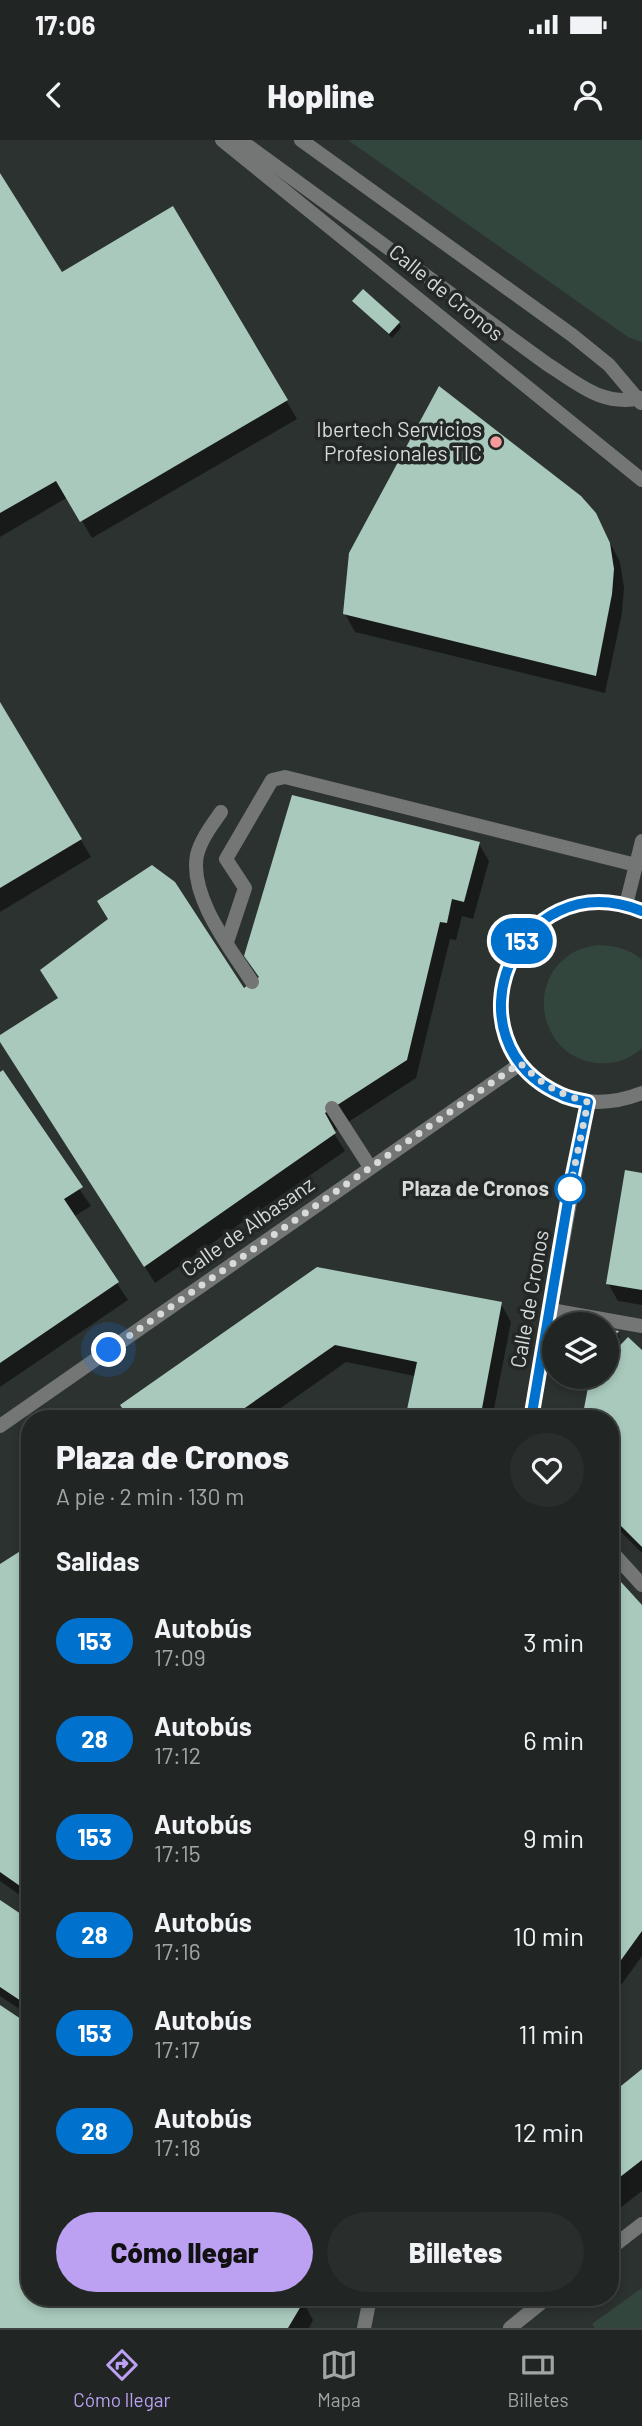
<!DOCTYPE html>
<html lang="es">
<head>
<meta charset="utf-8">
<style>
	body { margin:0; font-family:Barlow,sans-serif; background:#292e2c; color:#f1f3f6; height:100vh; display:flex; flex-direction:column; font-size:26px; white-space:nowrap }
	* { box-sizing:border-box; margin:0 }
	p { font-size:23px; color:#a2a5a6 }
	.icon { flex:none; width:38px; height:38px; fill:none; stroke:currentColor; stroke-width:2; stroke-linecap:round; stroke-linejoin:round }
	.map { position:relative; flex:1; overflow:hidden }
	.sheet { position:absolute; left:21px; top:1270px; width:598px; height:896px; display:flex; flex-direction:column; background:#212624; border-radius:28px; box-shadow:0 4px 10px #0003,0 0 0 2px #3e4341 }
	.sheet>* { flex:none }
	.badge { padding:0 14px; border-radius:23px; font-size:24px; line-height:46px }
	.tools { position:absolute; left:542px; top:1172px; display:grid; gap:14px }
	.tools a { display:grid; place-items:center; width:77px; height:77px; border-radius:50%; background:#212624; box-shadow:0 4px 10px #0003,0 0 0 2px #3e4341; font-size:35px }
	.you { position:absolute; width:35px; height:35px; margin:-18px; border:5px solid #fff; border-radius:50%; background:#1a73e8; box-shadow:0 0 0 10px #1a73e833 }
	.map>.badge { position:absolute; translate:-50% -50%; box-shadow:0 0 0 4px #fff }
	h2 { padding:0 35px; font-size:26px; line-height:63px }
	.round { display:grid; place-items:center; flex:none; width:74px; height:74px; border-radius:37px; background:#292e2c }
	.head { display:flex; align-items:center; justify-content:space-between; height:119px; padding:0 35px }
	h1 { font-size:33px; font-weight:800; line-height:52px }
	.action { display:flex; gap:14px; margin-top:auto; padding:14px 35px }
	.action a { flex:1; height:80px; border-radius:42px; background:#bca0f2; color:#111; font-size:28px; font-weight:800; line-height:80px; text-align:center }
	.action a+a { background:#292e2c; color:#f1f3f6 }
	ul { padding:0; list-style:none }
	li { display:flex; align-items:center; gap:21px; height:98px; padding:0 35px }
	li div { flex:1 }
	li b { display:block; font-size:26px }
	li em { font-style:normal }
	li .badge { min-width:77px; font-weight:700; text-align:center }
	.status { display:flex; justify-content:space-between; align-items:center; height:49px; padding:0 35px; background:#212624; direction:ltr }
	.status svg { height:19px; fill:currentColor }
	header { display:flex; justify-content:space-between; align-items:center; height:91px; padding:0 35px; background:#212624; font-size:32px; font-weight:800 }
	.tabs { display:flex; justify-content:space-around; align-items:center; height:98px; border-top:2px solid #3e4341; background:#212624; font-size:19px; color:#a2a5a6 }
	.tabs a { display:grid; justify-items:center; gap:4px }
	.tabs .current { color:#bca0f2 }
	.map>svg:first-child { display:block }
	.green { fill:#33463e }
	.shadow { fill:#0007 }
	.building { fill:#a8c9bb }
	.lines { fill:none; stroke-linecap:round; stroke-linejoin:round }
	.lane { stroke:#737674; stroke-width:14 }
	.street { stroke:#737674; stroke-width:14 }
	.line-casing { stroke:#fff; stroke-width:16 }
	.line { stroke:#0072ce; stroke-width:10 }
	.walk { stroke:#d7dad9; stroke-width:7; stroke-dasharray:0 12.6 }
	.poi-dot { fill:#f59b9d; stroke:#232826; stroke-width:2.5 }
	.stop-dot { fill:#fff; stroke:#0072ce; stroke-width:3.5 }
	.labels { text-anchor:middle; stroke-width:7; stroke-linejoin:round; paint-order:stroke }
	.street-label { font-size:21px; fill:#d7dad9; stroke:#232826 }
	.poi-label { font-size:21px; fill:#d7dad9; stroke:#232826; text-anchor:end }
	.stop-label { font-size:21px; font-weight:bold; fill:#d7dad9; stroke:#232826; text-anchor:end }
</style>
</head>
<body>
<div class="status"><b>17:06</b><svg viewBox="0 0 49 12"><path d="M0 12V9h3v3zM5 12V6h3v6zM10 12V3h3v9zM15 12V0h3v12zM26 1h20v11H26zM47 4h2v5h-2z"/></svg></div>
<header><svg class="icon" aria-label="back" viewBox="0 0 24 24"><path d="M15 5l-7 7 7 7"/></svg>Hopline<svg class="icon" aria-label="person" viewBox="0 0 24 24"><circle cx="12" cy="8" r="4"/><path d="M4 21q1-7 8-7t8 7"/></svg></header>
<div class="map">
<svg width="642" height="2188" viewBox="0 0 642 2188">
	<rect width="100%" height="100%" fill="#2c3230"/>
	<!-- green -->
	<g class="green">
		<polygon points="348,0 642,0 642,202 628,197"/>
		<path d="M597,805C614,806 629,808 642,820V908C632,917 621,922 608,923C543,928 519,841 576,811C582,808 590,807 597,805Z"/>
		<polygon points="642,2148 642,2188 595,2188 592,2184"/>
	</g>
	<!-- shadow -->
	<g class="shadow">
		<polygon points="0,36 62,134 172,69 297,279 92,398 68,357 0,397"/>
		<polygon points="355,162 399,183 401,188 392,198"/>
		<polygon points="595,374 620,422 624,448 622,473 605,553 355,492 345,474"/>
		<polygon points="0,565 91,717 0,772"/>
		<polygon points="479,704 489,721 473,779 462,776 456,800 450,799 416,938 333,992 345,1011 155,1143 0,897 243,850"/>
		<polygon points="0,934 91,1066 73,1077 128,1160 0,1247"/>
		<polygon points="642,1035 642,1165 618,1161 608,1143"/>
		<polygon points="318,1129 501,1164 511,1182 492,1279 407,1279 415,1236 346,1222 265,1279 130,1279 122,1266"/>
		<polygon points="607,1191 618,1193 620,1197 610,1212 607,1210"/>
		<polygon points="642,1212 642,1413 611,1382 611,1279 583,1279 592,1237 607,1237"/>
		<polygon points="30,1407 30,1762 0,1741 0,1426"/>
		<polygon points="611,1434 642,1468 642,1816 611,1859"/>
		<polygon points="0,1762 30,1782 30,1876 0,1856"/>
		<polygon points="0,1867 30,2158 297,2158 303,2162 313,2180 309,2188 0,2188"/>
		<polygon points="642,1932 642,2051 611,2075 611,1957"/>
		<polygon points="440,2158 504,2158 492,2167"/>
	</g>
	<!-- building -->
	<g class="building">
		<polygon points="0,33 62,132 173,66 288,260 80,382 56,341 0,373"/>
		<polygon points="363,149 400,182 389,194 352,161"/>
		<polygon points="439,246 581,356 596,373 610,403 614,429 612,454 596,536 343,474 349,413"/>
		<polygon points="0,562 82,699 0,748"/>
		<polygon points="292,655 480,702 464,762 452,759 447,783 440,782 407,920 325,973 336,993 144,1127 0,902 0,895 58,858 40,830 108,779 97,761 152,725 175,742 244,848 259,837 244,816"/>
		<polygon points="3,930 83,1047 64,1059 119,1142 0,1223 0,932"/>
		<polygon points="625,1030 642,1033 642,1150 606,1144"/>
		<polygon points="317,1127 502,1162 480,1279 405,1279 417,1222 335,1205 229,1279 130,1279 120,1265"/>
		<polygon points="607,1189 619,1191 607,1207"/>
		<polygon points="628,1197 642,1210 642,1407 611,1376 611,1279 582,1279 590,1237 607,1237 607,1219"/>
		<polygon points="30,1405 30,1753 0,1732 0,1424"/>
		<polygon points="611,1431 642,1465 642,1791 611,1834"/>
		<polygon points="0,1760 30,1780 30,1867 0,1847"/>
		<polygon points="0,1865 30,1885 30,2158 300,2158 304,2161 288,2188 0,2188"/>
		<polygon points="642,1929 642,2020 611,2044 611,1954"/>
	</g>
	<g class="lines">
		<!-- lane -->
		<g class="lane">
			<path d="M221,672C212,685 201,699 197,715C189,757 231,809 252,842"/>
			<polyline points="227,802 245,748 226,719 272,640 285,637 636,725"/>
			<polyline points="332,968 370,1027"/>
			<polyline points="551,1170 642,1186"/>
			<polyline points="611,1411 642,1445"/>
		</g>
		<!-- street -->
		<g class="street">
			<polyline points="222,0 642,340"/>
			<path d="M240,0L547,224C579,244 602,267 642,258"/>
			<polyline points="301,0 572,195 609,225 641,263"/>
			<polyline points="626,765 642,701"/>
			<path d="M642,771C614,760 581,758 555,774C443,838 519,1001 642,953"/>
			<polyline points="531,1279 588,962"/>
			<polyline points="0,1286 520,924"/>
			<polyline points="611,2108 642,2084"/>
			<polyline points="364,2188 370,2158"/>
			<polyline points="510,2188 547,2158"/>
		</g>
	</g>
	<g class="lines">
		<!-- line casing -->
		<g class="line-casing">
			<path id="line" d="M531,1279L570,1049L588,962C579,960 570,959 562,955C442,903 515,720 642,771"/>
		</g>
		<!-- line -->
		<use href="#line" class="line"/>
		<!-- walk -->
		<path class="walk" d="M109,1210L520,923C543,945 558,954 588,962L570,1049"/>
	</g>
	<!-- markers -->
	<circle class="poi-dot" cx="496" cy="302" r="7"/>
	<circle class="stop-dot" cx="570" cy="1049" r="14"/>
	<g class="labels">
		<!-- street labels -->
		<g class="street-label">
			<text transform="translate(446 153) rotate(39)" y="7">Calle de Cronos</text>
			<text transform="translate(248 1087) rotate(-35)" y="7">Calle de Albasanz</text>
			<text transform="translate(530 1159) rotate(-80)" y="7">Calle de Cronos</text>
		</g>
		<!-- poi labels -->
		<g class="poi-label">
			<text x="482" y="297">Ibertech Servicios<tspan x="482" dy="24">Profesionales TIC</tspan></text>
		</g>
		<!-- stop labels -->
		<g class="stop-label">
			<text x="549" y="1056">Plaza de Cronos</text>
		</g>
	</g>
</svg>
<div class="tools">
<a><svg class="icon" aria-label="layers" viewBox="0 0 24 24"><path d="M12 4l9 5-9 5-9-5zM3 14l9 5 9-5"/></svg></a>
</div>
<div class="you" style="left:109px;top:1210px"></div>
<b class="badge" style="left:522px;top:801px;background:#0072ce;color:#fff">153</b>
<section class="sheet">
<div class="head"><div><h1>Plaza de Cronos</h1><p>A pie · 2 min · 130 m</p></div><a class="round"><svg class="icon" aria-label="heart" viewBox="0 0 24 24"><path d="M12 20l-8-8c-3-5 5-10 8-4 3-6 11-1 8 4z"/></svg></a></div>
<h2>Salidas</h2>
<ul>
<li><span class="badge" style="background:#0072ce;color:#fff">153</span><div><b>Autobús</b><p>17:09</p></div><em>3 min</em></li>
<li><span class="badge" style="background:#0072ce;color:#fff">28</span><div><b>Autobús</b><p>17:12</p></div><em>6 min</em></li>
<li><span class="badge" style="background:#0072ce;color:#fff">153</span><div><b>Autobús</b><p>17:15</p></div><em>9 min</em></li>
<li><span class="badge" style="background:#0072ce;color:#fff">28</span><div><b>Autobús</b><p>17:16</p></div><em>10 min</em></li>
<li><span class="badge" style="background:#0072ce;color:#fff">153</span><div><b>Autobús</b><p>17:17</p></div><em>11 min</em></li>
<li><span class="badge" style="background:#0072ce;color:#fff">28</span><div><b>Autobús</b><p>17:18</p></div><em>12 min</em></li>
</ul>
<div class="action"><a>Cómo llegar</a><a>Billetes</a></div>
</section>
</div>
<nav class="tabs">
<a class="current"><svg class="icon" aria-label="directions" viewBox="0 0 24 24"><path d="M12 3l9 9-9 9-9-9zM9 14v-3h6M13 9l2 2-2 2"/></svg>Cómo llegar</a>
<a><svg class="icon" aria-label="map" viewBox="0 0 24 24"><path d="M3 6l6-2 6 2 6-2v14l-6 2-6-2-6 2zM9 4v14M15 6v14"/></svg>Mapa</a>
<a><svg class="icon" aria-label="tickets" viewBox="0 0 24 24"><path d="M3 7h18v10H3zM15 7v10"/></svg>Billetes</a>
</nav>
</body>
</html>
